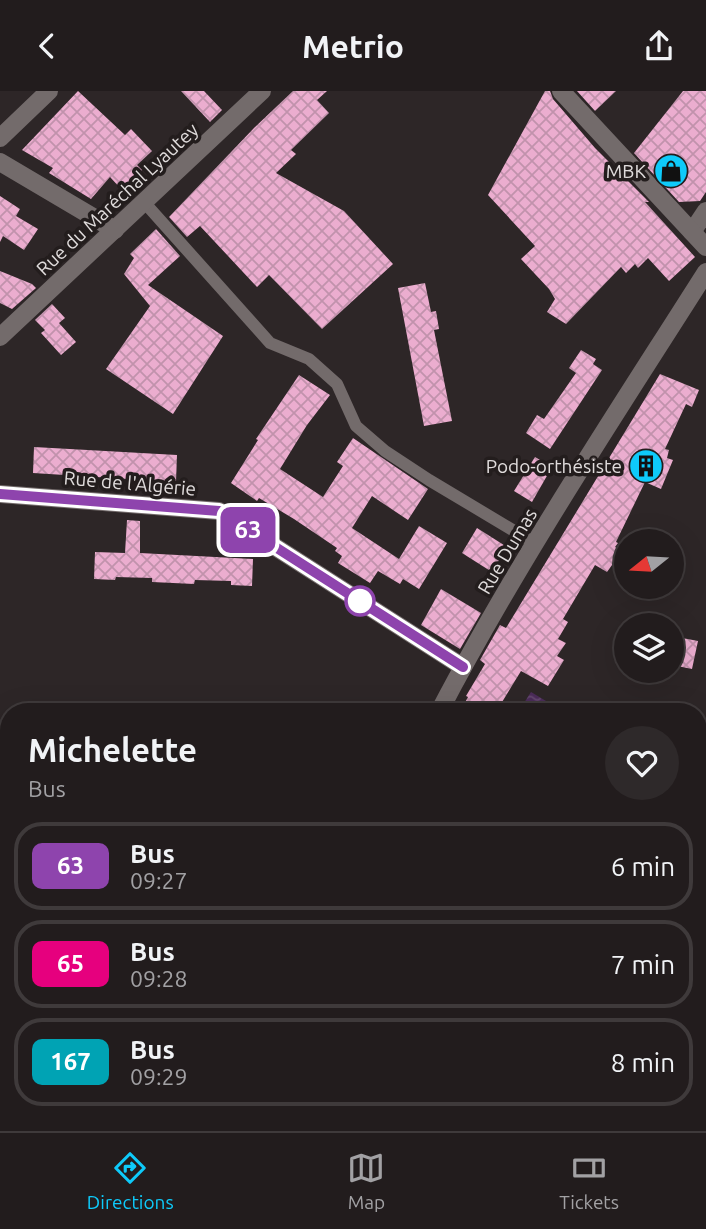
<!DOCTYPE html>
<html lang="en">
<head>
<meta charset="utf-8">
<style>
	body { margin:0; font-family:Ubuntu,sans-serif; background:#2e292a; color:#f1f3f6; height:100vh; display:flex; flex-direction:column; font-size:26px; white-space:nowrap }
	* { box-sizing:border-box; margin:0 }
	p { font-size:23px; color:#a2a1a4 }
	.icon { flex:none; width:38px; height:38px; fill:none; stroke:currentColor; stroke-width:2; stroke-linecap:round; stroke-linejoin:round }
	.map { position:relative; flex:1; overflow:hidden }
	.panel { position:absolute; left:0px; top:612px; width:707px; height:429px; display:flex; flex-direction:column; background:#221c1d; border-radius:28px 28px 0 0; box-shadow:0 7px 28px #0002,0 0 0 2px #3f3a3b }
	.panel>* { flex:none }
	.badge { padding:0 14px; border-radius:10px; font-size:24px; line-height:46px }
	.needle { width:46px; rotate:252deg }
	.controls { position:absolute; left:614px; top:438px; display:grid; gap:14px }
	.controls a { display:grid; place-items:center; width:70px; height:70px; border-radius:50%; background:#221c1d; box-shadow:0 7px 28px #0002,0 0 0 2px #3f3a3b; font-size:35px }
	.map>.badge { position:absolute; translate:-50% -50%; box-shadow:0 0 0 4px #fff }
	.round { display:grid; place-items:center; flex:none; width:74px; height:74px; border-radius:37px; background:#2e292a }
	.overview { display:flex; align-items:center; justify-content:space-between; height:119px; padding:0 28px }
	h1 { font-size:33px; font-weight:700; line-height:52px }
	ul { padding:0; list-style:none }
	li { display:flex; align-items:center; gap:21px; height:88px; margin:0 14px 10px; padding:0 14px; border:4px solid #3f3a3b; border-radius:28px }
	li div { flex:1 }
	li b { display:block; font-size:26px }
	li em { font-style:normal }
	li .badge { min-width:77px; font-weight:700; text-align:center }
	header { display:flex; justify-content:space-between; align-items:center; height:91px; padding:0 28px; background:#221c1d; font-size:32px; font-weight:700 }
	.tabs { display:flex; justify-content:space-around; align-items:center; height:98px; border-top:2px solid #3f3a3b; background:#221c1d; font-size:19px; color:#a2a1a4 }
	.tabs a { display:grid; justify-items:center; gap:4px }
	.tabs .on { color:#0ecafa }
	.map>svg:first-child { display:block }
	.water { fill:url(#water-ripples) }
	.building { fill:url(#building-cross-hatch) }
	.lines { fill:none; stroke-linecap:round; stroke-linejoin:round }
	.lane { stroke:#736b6b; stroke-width:12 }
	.street { stroke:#736b6b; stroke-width:18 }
	.secondary { stroke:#736b6b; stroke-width:18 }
	.rail { stroke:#8f898a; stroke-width:5; stroke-dasharray:9 9; stroke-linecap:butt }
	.line-casing { stroke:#fff; stroke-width:16 }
	.line { stroke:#8e44ad; stroke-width:10 }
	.stop-dot { fill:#fff; stroke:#8e44ad; stroke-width:3.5 }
	.labels { text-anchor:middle; stroke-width:7; stroke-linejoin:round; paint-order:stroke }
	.poi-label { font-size:19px; fill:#e0dcdc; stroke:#231d1d; text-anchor:end }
	.street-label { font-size:19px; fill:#e0dcdc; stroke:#231d1d }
</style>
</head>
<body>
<header><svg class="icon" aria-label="back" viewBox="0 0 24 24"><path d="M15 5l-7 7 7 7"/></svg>Metrio<svg class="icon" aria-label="share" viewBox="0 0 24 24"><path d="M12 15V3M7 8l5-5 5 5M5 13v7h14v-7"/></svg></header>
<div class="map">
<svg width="706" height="1040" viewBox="0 0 706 1040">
	<defs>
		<pattern id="water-ripples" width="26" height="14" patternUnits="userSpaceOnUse" patternTransform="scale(1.75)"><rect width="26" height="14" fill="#4b2b59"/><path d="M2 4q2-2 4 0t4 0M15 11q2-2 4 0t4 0" fill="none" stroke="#654970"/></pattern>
		<pattern id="building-cross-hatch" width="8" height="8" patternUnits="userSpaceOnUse" patternTransform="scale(1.75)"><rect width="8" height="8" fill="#ebadcf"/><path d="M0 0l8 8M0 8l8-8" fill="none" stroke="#c192ac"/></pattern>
	</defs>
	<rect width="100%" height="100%" fill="#2d2627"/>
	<!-- water -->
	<polygon class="water" points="531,601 556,616 552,621 540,621 524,612"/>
	<!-- building -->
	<g class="building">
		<polygon points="78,0 125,44 131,38 152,60 137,74 142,79 122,99 110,86 91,108 49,82 53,77 22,59"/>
		<polygon points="181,0 204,0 222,19 210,31"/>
		<polygon points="293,0 327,0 317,9 329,22 291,59 296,63 276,82 344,120 393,173 322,238 269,184 257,196 200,135 187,146 169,126 254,37"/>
		<polygon points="545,0 550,0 553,8 595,57 649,111 645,111 695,166 669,190 648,167 638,177 635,173 626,182 621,176 566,233 547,221 555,208 549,198 521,168 535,155 488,104"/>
		<polygon points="577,0 616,0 595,20"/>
		<polygon points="683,0 706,0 706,101 700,110 679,111 634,62"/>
		<polygon points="0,105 20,118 16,125 38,138 24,159 3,145 0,151"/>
		<polygon points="156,138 180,165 148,194 223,245 173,323 106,278 150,215 124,183 134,167 130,163"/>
		<polygon points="0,180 32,193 36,197 12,218 0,212"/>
		<polygon points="425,192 431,221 436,220 439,238 434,239 452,330 424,335 398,197"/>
		<polygon points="52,213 65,227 59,232 76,251 61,264 41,242 45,239 35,229"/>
		<polygon points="581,259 596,268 593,273 602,279 550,358 526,342 537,324 544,328 576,282 569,277"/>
		<polygon points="660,283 699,299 692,316 686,313 665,358 669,359 667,367 673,369 661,398 645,391 616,451 618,452 615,456 622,460 607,481 595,474 563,528 568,531 558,548 566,552 557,565 564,569 548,595 521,580 496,621 460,621 468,606 466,605 485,573 480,569 500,534 506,537"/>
		<polygon points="299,284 330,304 307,334 280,378 323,406 343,375 337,371 353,347 428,398 408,429 372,405 352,437 399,468 419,435 447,452 419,498 403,488 400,493 378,480 370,492 338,472 342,465 335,460 337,457 294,428 259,407 257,410 231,392 258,349 256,348"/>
		<polygon points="34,356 177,364 176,391 33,382"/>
		<polygon points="535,366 552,376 532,411 514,400"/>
		<polygon points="127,429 140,430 140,462 253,468 252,495 231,494 231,490 195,489 194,493 152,491 152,487 116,486 115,489 94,488 95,461 125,462"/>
		<polygon points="477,437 507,456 492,481 462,462"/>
		<polygon points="441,498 481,522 460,558 421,534"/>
		<polygon points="672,545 698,550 692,578 672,574"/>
	</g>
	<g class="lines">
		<!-- lane -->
		<polyline class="lane" points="144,111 270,252 309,268 337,293 356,335 385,360 429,389 536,453"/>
		<!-- street -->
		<g class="street">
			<polyline points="0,47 49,0"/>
			<polyline points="0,71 115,139"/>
			<polyline points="692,141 706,120"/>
			<polyline points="0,246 262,0"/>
			<polyline points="0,403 219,420 463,576"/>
			<path d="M439,621C518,470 614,326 706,181"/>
			<polyline points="329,1040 331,1032"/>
		</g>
		<!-- secondary -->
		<polyline class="secondary" points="561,0 706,156"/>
		<!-- rail -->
		<g class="rail">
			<polyline points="698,723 706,722"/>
			<polyline points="698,735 706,734"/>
			<polyline points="698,747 706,746"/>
			<polyline points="0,789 9,789"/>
			<polyline points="0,841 9,840"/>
			<polyline points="0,854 9,852"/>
		</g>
	</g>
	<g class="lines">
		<!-- line casing -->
		<g class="line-casing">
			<polyline id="line" points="0,403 219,420 463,576"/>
		</g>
		<!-- line -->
		<use href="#line" class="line"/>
	</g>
	<!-- icons -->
	<defs>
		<g id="shop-disc" transform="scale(1.75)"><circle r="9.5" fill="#0ecafa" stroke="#231d1d"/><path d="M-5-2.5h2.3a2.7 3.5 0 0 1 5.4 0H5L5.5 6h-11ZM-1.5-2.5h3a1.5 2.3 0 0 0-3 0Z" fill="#111"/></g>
		<g id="building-disc" transform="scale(1.75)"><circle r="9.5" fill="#0ecafa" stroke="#231d1d"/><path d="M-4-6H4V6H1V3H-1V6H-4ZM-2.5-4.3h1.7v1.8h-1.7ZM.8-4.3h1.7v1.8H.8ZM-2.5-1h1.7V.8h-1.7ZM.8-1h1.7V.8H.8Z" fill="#111"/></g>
	</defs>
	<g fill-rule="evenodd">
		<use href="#shop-disc" x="671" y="80"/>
		<use href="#building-disc" x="646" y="375"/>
	</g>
	<!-- markers -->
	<circle class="stop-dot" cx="360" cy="510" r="14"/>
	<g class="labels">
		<!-- poi labels -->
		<g class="poi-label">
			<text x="646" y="87">MBK</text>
			<text x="622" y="382">Podo-orthésiste</text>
		</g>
		<!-- street labels -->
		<g class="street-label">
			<text transform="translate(117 108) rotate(-43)" y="7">Rue du Maréchal Lyautey</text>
			<text transform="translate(130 392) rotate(5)" y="7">Rue de l'Algérie</text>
			<text transform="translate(507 460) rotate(-59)" y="7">Rue Dumas</text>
		</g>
	</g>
</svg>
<div class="controls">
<a><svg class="needle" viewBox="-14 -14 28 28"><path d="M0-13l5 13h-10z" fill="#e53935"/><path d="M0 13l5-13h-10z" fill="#a2a1a4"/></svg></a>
<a><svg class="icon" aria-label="layers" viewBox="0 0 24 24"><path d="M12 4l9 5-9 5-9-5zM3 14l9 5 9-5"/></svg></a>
</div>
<b class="badge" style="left:248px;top:439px;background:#8e44ad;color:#fff">63</b>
<section class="panel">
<div class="overview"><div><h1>Michelette</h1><p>Bus</p></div><a class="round"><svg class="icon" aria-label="heart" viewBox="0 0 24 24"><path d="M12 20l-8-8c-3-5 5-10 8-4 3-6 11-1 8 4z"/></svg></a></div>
<ul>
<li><span class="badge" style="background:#8e44ad;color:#fff">63</span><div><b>Bus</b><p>09:27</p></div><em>6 min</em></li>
<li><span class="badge" style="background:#e6007e;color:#fff">65</span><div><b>Bus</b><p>09:28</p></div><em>7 min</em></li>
<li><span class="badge" style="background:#00a3b4;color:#fff">167</span><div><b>Bus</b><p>09:29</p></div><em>8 min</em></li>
</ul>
</section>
</div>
<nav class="tabs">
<a class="on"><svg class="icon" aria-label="directions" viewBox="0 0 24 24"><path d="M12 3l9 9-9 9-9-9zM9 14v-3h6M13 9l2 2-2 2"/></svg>Directions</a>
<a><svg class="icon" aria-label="map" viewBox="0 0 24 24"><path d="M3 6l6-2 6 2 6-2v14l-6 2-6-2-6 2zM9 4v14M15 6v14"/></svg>Map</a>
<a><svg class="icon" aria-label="tickets" viewBox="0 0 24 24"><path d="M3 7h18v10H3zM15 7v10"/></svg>Tickets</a>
</nav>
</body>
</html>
